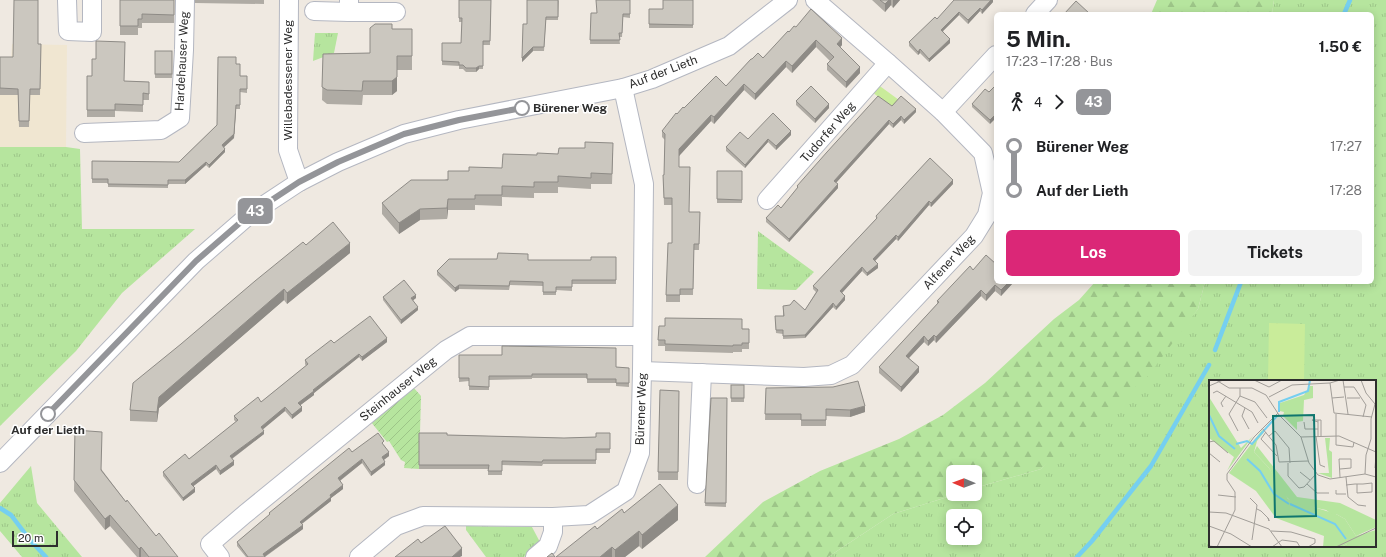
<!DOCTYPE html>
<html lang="de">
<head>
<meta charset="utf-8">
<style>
	body { margin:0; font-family:"Public Sans",sans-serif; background:#f2f2f2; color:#202124; height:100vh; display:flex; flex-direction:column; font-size:15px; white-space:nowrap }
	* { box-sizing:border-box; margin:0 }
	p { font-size:13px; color:#757577 }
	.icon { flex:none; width:22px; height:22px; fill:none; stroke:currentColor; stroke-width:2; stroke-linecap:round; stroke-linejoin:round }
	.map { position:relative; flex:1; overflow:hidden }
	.side { position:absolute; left:994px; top:12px; width:380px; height:272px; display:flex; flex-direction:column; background:#fff; border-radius:6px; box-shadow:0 2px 10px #0003 }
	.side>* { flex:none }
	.badge { padding:0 8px; border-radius:6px; font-size:14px; line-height:26px }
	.needle { width:26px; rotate:271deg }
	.controls { position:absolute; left:946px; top:465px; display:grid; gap:8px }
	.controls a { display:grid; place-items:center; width:36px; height:36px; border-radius:6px; background:#fff; box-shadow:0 2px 10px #0003; font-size:20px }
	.scale { position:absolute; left:12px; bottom:10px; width:46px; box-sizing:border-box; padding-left:4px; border:2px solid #2e2e2e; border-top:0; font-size:11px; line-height:14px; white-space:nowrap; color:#2e2e2e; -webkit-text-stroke:3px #fff; paint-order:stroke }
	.map>.badge { position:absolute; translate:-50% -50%; box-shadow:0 0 0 2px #fff }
	.legs { display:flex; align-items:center; gap:6px; height:44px; padding:0 12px; font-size:13px }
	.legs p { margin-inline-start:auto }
	.headline { display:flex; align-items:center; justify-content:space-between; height:68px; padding:0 12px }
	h1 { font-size:22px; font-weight:700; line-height:30px }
	.button { display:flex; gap:8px; margin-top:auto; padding:8px 12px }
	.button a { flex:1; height:46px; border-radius:6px; background:#db2777; color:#fff; font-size:16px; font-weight:700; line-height:46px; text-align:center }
	.button a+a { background:#f2f2f2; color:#202124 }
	ul { padding:0 12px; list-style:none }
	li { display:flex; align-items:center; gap:14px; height:44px; font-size:15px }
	li i { display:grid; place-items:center; width:6px; height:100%; margin:0 5px; background:currentColor }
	li i::after { content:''; width:10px; height:10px; margin:-5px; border:3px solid; border-radius:50%; background:#fff }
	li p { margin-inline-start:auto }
	li:first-child i { background:linear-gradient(#0000 50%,currentColor 0) }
	li:last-child i { background:linear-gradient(currentColor 50%,#0000 0) }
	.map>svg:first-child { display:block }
	.education { fill:#f0e6d1 }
	.grass { fill:url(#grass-tufts); fill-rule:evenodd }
	.forest { fill:url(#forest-firs) }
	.garden { fill:url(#garden-furrows) }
	.pitch { fill:#c9ec9a }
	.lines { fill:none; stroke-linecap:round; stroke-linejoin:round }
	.stream { stroke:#75cff0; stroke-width:4.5 }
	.minor-casing { stroke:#b4b7c1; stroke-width:20 }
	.minor { stroke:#fff; stroke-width:18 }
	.wall { fill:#afaba4 }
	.shaded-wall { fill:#8e8b86 }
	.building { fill:#cbc7bf; stroke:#8e8b86 }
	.line-1-casing { stroke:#fff; stroke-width:9 }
	.line-1 { stroke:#949599; stroke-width:6 }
	.stop-1-dot { fill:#fff; stroke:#949599; stroke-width:2 }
	.labels { text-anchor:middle; stroke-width:3; stroke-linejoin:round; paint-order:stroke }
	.street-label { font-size:12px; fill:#2e2e2e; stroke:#fff }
	.stop-label { font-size:12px; font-weight:bold; fill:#2e2e2e; stroke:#fff; text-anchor:start }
	.inset-river { fill:none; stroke:#75cff0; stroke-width:2 }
	.inset-road { fill:none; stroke:#a29e99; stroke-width:1 }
	.view { fill:#0f766e; fill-opacity:0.15; stroke:#0f766e; stroke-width:2 }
	.inset-edge { fill:none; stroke:#2e2e2e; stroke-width:2 }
</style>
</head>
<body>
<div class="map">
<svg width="1386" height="557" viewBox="0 0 1386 557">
	<defs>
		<pattern id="grass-tufts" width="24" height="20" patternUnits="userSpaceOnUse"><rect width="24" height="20" fill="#b6e59e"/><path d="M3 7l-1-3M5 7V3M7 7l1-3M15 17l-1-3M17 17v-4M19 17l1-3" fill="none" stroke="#9dc588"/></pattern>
		<pattern id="forest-firs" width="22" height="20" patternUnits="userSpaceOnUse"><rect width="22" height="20" fill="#b6e59e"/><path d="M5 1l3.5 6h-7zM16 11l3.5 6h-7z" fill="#9dc588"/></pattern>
		<pattern id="garden-furrows" width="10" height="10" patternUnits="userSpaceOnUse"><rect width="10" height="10" fill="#b6e59e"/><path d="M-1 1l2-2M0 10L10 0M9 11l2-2" fill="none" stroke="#9dc588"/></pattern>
	</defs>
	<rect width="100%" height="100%" fill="#efe9e1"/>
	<!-- education -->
	<polygon class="education" points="12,44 67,45 66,147 0,147 0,63 11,63"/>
	<!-- grass -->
	<g class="grass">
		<path d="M1274,0H1386V557H828L893,514L957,494H975V488L1041,469L1182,328L1198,309L1205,282H1372V14H1272ZM1210,381H1375V546H1210ZM953,516H975V538H953Z"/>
		<polygon points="315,33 338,33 334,53 313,61"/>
		<polygon points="0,147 66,147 80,149 82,229 195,229 122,293 76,351 0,426"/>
		<polygon points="758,231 814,272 796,290 757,289"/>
		<polygon points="31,466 37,503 82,557 22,557 0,531 0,503"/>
		<polygon points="466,526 532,527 541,544 524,557 486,557 466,530"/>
	</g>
	<!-- forest -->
	<g class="forest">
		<polygon points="1157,0 1274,0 1272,14 1151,14"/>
		<polygon points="1095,282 1205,282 1198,309 1148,376 1041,469 975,488 975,472 953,472 953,494 957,494 893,514 828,557 705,557 763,502 820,471 899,439 943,415 985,383 1054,319 1079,300"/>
	</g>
	<!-- garden -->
	<polygon class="garden" points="413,387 421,396 419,469 404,468 405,462 401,460 389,441 387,442 371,422"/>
	<!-- pitch -->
	<g class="pitch">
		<polygon points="877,84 899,100 892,108 871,91"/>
		<polygon points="1269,323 1305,324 1304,381 1268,381"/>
	</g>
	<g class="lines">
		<!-- stream -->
		<g class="stream">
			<polyline points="1344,14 1350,0"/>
			<polyline points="1215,350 1241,282"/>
			<polyline points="0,508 11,515 30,540 46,557"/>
			<polyline points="1077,557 1092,541 1151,466 1209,365"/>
		</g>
		<!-- minor casing -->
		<g class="minor-casing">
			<g id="minor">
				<polyline points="67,0 68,31 92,32 92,0"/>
				<polyline points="289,0 288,150 299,182"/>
				<polyline points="349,0 349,12 396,12"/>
				<polyline points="314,11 349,12"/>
				<polyline points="1035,14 1048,0"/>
				<polyline points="943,112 996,55"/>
				<polyline points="84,133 161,130 180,118 184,50 185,0"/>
				<polyline points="767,200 888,63"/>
				<polyline points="642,371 804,377 831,375 852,365 974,236 987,215 992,193 983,153 943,112 888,63 815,0"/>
				<polyline points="0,463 196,261 249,215 299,182 338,162 404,134 459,120 623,88 652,79 729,46 788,0"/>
				<polyline points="697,484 702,373"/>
				<polyline points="220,557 210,544 245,514 446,350 470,336 642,336"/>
				<polyline points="359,557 396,526 423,516 553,517 589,515 626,491 640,453 642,371 644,184 623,88"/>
				<polyline points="535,557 548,546 553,532 553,517"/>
			</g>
		</g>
		<!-- minor -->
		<use href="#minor" class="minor"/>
	</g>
	<!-- wall -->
	<g class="wall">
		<polygon points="120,0 174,0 174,23 142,23 142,28 138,28 138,35 120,35"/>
		<polygon points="195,0 264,0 264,4 195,3"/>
		<polygon points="459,0 491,0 490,45 483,45 483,69 479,69 476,72 466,72 463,69 459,69 459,66 442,65 442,43 461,43 462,22 459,22"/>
		<polygon points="559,0 558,20 546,20 544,51 533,51 522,62 527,24"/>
		<polygon points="630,0 630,18 623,17 622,37 619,37 620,44 590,44 591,13 597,13"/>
		<polygon points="693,0 693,28 649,28 649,9 663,9"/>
		<polygon points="872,0 900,0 893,8 891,5 885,12"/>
		<polygon points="993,0 993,2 982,14 980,11 968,24 959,15 943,31 950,43 929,62 920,53 918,55 909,46 909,42 937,19"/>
		<polygon points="796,27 842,45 840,47 860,73 846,88 827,70 827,64 830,61 816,47 792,73 786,67 755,100 744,90 714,124 711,121 679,156 679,167 689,212 700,212 699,250 694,250 693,295 680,295 680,302 666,302 666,295 672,243 672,205 664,205 663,175 664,175 665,140 662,137 662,131 677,114 684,108 726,86 752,59 763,58 789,32"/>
		<polygon points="392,29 412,29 412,70 397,70 397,91 392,95 363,95 362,105 327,104 322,100 323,54 370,53"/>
		<polygon points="38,44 41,44 40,95 30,95 29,127 19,127 18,95 0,95 0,57 13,57"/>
		<rect x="155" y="51" width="17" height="27"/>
		<polygon points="236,64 240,76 247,76 247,93 240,92 240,109 236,109 234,138 224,147 225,152 209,168 206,165 185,184 168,184 168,188 108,187 108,183 92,183 92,161 179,162 217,125"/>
		<polygon points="87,76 124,81 149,82 149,100 143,100 143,112 115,111 115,117 87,117"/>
		<polygon points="996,85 990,124 972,107 972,104 989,92"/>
		<polygon points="796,101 829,108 815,123 796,105"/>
		<polygon points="892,106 916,112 904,124 901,120 893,128 889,124 836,183 838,188 789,242 766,222 766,218 781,208 797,189 797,186"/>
		<polygon points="791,135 776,150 768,142 745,168 726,151 726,147 748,139"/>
		<polygon points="613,153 612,184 591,184 591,189 558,187 558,193 534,193 534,198 502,197 502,206 475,205 475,210 448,210 447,219 420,220 399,234 382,214 382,203 469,171 502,168 537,155 558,154"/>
		<rect x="717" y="171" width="25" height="32"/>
		<polygon points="953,184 931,207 929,205 898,241 896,239 875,261 878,268 867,276 862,271 842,293 845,300 836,310 833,307 805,338 783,339 783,334 776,333 775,316 783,316 783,306 805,310 816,292 813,289 813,286 876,219 876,216"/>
		<polygon points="306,245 350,253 287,304 284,300 159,408 157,422 130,421 130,410"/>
		<polygon points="616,257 616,284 572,284 572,291 556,290 556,295 543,295 543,286 510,285 509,290 459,289 455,292 437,275 437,271 528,260 591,260"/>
		<polygon points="973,270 1012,282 1012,284 1001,296 995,291 986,301 981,296 936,343 934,340 928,346 924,342 909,358 919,372 901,392 879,373 879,367 937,304 937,301"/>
		<polygon points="383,297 416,298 413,300 418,310 401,324 383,300"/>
		<polygon points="659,326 749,329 749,349 742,349 742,352 733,352 733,353 665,351 665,346 658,346"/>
		<polygon points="387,342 362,361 359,357 314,393 314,395 300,405 302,411 292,419 285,411 262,429 264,434 232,459 234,465 220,475 216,469 193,486 195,492 183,501 163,476 163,472 189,459 236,422 234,420 234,416 261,402 306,366 305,364 305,360 334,343"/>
		<polygon points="459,355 616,367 629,368 629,387 616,386 616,383 587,383 587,378 532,378 532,379 489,380 489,390 469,390 469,381 459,382"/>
		<rect x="731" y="385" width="13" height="17"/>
		<polygon points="766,388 865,412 850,417 826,416 826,426 801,426 801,420 765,420"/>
		<polygon points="660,390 679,391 678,480 658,480"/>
		<polygon points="711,398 727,398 726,507 705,506"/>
		<polygon points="75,430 102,470 126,502 156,536 178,557 137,557 110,526 105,530 74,491"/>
		<polygon points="419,433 447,435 564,438 596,437 610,433 610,453 596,453 596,464 543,464 542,466 502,465 502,475 488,475 488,469 419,469"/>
		<polygon points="384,445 389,456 384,460 385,465 371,476 362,463 340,481 343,489 331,498 331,501 302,524 303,529 265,557 246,557 237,546 237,542 269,515 269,513 352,452"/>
		<polygon points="624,513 678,520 642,549 639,546 625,557 556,557 597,529"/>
	</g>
	<!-- shaded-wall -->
	<g class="shaded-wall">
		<polygon points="889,0 891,0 891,5 885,12 885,4"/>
		<polygon points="893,0 900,0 893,8"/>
		<polygon points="991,0 993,0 993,2 982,14 982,10"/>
		<polygon points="980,8 980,11 968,24 968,20"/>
		<polygon points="959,12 959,15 941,33 941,30"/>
		<polygon points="842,38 842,45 837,51 837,44"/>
		<polygon points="950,39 950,43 929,62 929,59"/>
		<polygon points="816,40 816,47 792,73 792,66"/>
		<polygon points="533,47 533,51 522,62 522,58"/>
		<polygon points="920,49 920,53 918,55 918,52"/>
		<polygon points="397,56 397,91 392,95 392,81"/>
		<polygon points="786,61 786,67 755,100 755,94"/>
		<polygon points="479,66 479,69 476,72 476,68"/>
		<polygon points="860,67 860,73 846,88 846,82"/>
		<polygon points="744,84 744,90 714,124 714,117"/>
		<polygon points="829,104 829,108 815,123 815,119"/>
		<polygon points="236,109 234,138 222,149 222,145"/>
		<polygon points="916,109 916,112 904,124 904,120"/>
		<polygon points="996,114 996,118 990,124 990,120"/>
		<polygon points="711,115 711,121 679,156 679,149"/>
		<polygon points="901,116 901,120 893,128 893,124"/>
		<polygon points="889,120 889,124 834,185 834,181"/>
		<polygon points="791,131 791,135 776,150 776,146"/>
		<polygon points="768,139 768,142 745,168 745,165"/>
		<polygon points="225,149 225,152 209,168 209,165"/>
		<polygon points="206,162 206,165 185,184 185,180"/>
		<polygon points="953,180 953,184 931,207 931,203"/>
		<polygon points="838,184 838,188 789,242 789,239"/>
		<polygon points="448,199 448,210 447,219 447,208"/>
		<polygon points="929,201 929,205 898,241 898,237"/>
		<polygon points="420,209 420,220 399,234 399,223"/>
		<polygon points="896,235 896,239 873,263 873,259"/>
		<polygon points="350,243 350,253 287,304 287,293"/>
		<polygon points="878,264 878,268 867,276 867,273"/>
		<polygon points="862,267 862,271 840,295 840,291"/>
		<polygon points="1009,282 1012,282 1012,284 1001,296 1001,290"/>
		<polygon points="459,285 459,289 455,292 455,288"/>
		<polygon points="995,285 995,291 986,301 986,295"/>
		<polygon points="284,289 284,300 159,408 157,422 157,412 159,397"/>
		<polygon points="981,290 981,296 936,343 936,337"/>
		<polygon points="416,295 416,298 411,302 411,298"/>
		<polygon points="845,296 845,300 836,310 836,307"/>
		<polygon points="833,303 833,307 805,338 805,335"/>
		<polygon points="418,307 418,310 401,324 401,320"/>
		<polygon points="934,335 934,340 928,346 928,341"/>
		<polygon points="924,336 924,342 906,361 906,356"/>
		<polygon points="387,338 387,342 362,361 362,357"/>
		<polygon points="359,354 359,357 314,393 314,395 298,407 298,403 313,390"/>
		<polygon points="919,367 919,372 901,392 901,387"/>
		<polygon points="865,406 865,412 850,417 850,410"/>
		<polygon points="285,407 285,411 261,431 261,427"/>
		<polygon points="302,407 302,411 292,419 292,415"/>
		<polygon points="264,431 264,434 230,460 230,456"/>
		<polygon points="389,452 389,456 382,461 382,457"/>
		<polygon points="362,459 362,463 338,482 338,478"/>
		<polygon points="234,461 234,465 220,475 220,471"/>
		<polygon points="385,462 385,465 371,476 371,472"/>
		<polygon points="216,465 216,469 191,488 191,484"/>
		<polygon points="343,485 343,489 331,498 331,501 300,525 300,522 330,495"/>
		<polygon points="195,488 195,492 183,501 183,498"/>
		<polygon points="678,505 678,520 642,549 642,535"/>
		<polygon points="110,515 110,526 105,530 105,519"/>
		<polygon points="303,525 303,529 264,557 263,554"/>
		<polygon points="639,531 639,546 625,557 615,557 615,550"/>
		<polygon points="141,547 141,557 139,557 139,549"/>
		<polygon points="612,547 612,557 600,557"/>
		<polygon points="462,548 462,556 460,557 452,557"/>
	</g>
	<!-- building -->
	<g class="building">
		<polygon points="14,0 38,0 38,44 41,44 40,89 30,89 29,121 19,121 18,89 0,88 0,57 13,57"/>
		<polygon points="120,0 174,0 174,15 142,14 142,19 138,19 138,26 120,26"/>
		<polygon points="459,0 491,0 490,41 483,41 483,66 479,66 476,68 466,68 463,65 459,65 459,62 442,61 442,43 461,43 462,18 459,18"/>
		<polygon points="527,0 558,0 558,17 546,17 544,47 533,47 522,58 523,24 527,24"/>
		<polygon points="596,0 630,0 630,14 623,14 622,33 619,33 620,40 590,40 591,13 597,13"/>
		<polygon points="663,0 693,0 693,25 649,24 649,9 663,9"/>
		<polygon points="880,0 889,0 885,4"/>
		<polygon points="954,0 991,0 982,10 980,8 968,20 959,12 941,30 950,39 929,59 920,49 918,52 909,42 935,17 937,19"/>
		<polygon points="1076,1 1090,14 1064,14"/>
		<polygon points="811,9 842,38 837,44 860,67 846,82 827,64 834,57 816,40 792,66 786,61 755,94 744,84 714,117 711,115 679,149 679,167 690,167 689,212 700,212 699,244 694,244 693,289 680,289 680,295 666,295 668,243 672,243 672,198 664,198 663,175 664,175 665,134 662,131 676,113 677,114 683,107 684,108 716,76 726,86 751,59 752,59 758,53 763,58 788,31 789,32 794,26 796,27"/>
		<polygon points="375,24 392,24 392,29 412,29 412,56 397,56 397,77 392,81 363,81 362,91 327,90 322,87 323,54 370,53 370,28"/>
		<polygon points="96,41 125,42 124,81 149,82 149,94 143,93 143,105 115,104 115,110 87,110 87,76 92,76 92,59 96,59"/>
		<rect x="155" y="51" width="17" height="23"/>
		<polygon points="218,57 236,57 236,64 240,64 240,76 247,76 247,89 240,89 240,105 236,105 234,134 222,145 225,149 209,165 206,162 185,180 168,180 168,185 108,184 108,179 92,179 92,161 179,162 217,125"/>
		<polygon points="996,85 996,114 990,120 972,104 985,89 989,92"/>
		<polygon points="811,86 829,104 815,119 796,101"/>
		<polygon points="878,96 892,106 901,96 916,109 904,120 901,116 893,124 889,120 834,181 838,184 789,239 766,218 778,205 781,208 798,187 797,186 827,152"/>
		<polygon points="773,113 791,131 776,146 768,139 745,165 726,147 740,132 748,139"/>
		<polygon points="585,142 613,143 612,174 591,173 591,178 558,176 558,182 534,182 534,187 502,186 502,195 475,195 475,199 448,199 447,208 420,209 399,223 382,203 411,180 448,180 448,171 469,171 469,167 502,168 503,154 537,155 537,153 558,154 559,148 585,148"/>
		<polygon points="930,158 953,180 931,203 929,201 898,237 896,235 873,259 878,264 867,273 862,267 840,291 845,296 836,307 833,303 805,335 783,336 783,330 776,330 775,316 784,316 783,306 790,305 794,300 805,310 818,290 813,286 877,218 876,216"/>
		<polygon points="717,171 742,171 742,200 717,199"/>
		<polygon points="333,222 350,243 287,293 284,289 159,397 157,412 130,410 133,383 181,344 255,281 303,242 306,245"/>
		<polygon points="498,253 528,254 528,260 591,260 591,257 616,257 616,280 572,280 572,287 556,287 556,292 543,292 543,282 510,281 509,286 459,285 455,288 437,271 449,259 497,259"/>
		<polygon points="986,255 996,264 996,282 1009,282 1001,290 995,285 986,295 981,290 936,337 934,335 928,341 924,336 906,356 919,367 901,387 879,367 939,302 937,301 970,266 973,270"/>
		<polygon points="404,280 416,295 411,298 418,307 401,320 383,297"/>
		<polygon points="370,316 387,338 362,357 359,354 313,390 314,391 298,403 302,407 292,415 285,407 261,427 264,431 230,456 234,461 220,471 216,465 191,484 195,488 183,498 163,472 185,454 189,459 238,420 234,416 258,397 261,402 308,364 305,360 331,340 334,343"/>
		<polygon points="665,318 742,319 742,329 749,329 749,343 742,343 742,345 733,345 733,346 665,344 665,340 658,340 659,326 665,326"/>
		<polygon points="502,346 616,348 616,367 629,368 629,383 616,383 616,379 587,379 587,374 532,374 532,376 489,376 489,387 469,386 469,378 459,378 459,355 502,355"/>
		<polygon points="858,381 865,406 850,410 826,409 826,420 801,420 801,414 765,414 766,388 833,387"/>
		<rect x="731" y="385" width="13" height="13"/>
		<polygon points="660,390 679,391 678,472 658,472"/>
		<polygon points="711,398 727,398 726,503 705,503"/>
		<polygon points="75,430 102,432 101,470 126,502 127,500 156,536 159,533 178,557 149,557 141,547 139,549 110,515 105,519 74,480"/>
		<polygon points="378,433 384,441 382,443 389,452 382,457 385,462 371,472 362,459 338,478 343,485 330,495 331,497 300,522 303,525 263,554 265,557 248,557 237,542 270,514 269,513 349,448 352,452"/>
		<polygon points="419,433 447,433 447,435 564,438 596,437 596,433 610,433 610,449 596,449 596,460 543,460 542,462 502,461 502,471 488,471 489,465 419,465"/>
		<polygon points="660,484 678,505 642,535 639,531 615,550 612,547 600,557 556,557 595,526 597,529 622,509 624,513"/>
		<polygon points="445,526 462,548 452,557 395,557 418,539 421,543"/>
		<polygon points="552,553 555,557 547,557"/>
	</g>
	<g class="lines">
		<!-- line-1 casing -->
		<g class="line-1-casing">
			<polyline id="line-1" points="48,414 196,261 249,215 299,182 338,162 404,134 459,120 522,108"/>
		</g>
		<!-- line-1 -->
		<use href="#line-1" class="line-1"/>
	</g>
	<!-- markers -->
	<g class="stop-1-dot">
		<circle cx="522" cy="108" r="7"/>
		<circle cx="48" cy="414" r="7"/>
	</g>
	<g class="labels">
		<!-- street labels -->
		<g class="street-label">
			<text transform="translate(182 61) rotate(-87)" y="4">Hardehauser Weg</text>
			<text transform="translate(663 72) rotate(-21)" y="4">Auf der Lieth</text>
			<text transform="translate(288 80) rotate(-90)" y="4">Willebadessener Weg</text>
			<text transform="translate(828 132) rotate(-49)" y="4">Tudorfer Weg</text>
			<text transform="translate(949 262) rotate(-47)" y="4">Alfener Weg</text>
			<text transform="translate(398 389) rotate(-39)" y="4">Steinhauser Weg</text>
			<text transform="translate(641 409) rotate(-88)" y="4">Bürener Weg</text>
		</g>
		<!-- stop labels -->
		<g class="stop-label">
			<text x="533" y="112">Bürener Weg</text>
			<text x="48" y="434" text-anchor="middle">Auf der Lieth</text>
		</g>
	</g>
	<!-- overview -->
	<g transform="translate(1209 380)">
		<rect width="167" height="167" fill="#efe9e1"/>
		<path d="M101,6H104V18L95,20L94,41L88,42V50L74,36L75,32L71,31V23L95,15ZM0,17L32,68L44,56L18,91L25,77L0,58ZM53,50L55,52L48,61L45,72L60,88L79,119L127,134L136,139L147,156L167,150V167L138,164L132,167H114L115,156L67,138L47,111L20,93ZM116,58H121L120,70L123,72V98L109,93H120Z" fill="#b6e59e"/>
		<path d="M48,66L88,117L131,123L167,140V147L147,156L136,139L127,134L124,135L117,130L84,123L72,112L60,88L45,72ZM165,151L167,167H132Z" fill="#b6e59e"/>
		<path class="inset-river" d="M70,32V22L99,11L101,0M0,35L10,56L26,69M27,64L38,61L43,64L68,36M38,79L51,91L65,114L80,124M81,124L126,144L137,159"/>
		<path class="inset-road" d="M7,0L20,8H43L57,15L70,35L92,57L100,83L109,95L121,99L156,94L167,97M45,0L60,7L73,0M134,0L139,34M152,0L157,13L166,24M121,3L125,33L163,37M0,6L14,0M135,7H145L157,25L154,37M4,13L8,11L43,32L49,43M31,16L46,22L58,38M60,17L83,5L121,3L131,0M123,18L135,17M138,18H151M14,27L12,23L17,16M36,28L33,36L40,49M127,34V65L144,67L145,62M95,42L96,49H109M109,42L103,40H109M53,48L67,65L70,82L99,81M29,51L20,34L31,16V8M57,52L52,59L68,76M60,56L66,51L80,68L81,83M107,56L111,85L116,87M109,56V40H112V56M92,57L130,56L167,72M0,62L5,61L19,73M0,73L11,82M79,83V96L90,108L95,107L107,94M166,88L167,76M131,89L142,88V79H130L131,97V98M91,92L101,100M156,94L157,75L162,59V39L166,24M137,97L139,117L149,125L157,126M98,104L108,113H120M137,105L146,104H154L163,103V112L148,113V104M127,110V114H137M9,115L27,117M41,118L48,125L43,160M48,129L52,131L59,138L60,140V141L59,138M0,132L17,133L60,149L73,167M0,146L22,154L43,167M62,151L82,152L106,159V163L99,167M0,166L8,167L26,130V112L18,100V94L45,57L69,33M63,167L73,160L88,162L91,167M127,167L167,148"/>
		<path class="view" d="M105,35L107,136L66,137L64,36Z"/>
		<rect width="167" height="167" class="inset-edge"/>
	</g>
</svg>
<div class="controls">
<a><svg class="needle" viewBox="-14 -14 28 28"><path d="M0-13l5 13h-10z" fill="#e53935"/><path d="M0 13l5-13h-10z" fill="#757577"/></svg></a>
<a><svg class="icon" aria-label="locate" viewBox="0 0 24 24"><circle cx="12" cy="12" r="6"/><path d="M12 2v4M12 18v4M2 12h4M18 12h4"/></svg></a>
</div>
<div class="scale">20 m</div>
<b class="badge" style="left:255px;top:211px;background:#949599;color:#fff">43</b>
<section class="side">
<div class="headline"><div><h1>5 Min.</h1><p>17:23 – 17:28 · Bus</p></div><b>1.50 €</b></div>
<div class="legs"><svg class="icon" aria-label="walk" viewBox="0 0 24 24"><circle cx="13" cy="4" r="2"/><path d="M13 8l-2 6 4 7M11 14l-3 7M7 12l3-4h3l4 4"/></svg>4<svg class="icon" aria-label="forward" viewBox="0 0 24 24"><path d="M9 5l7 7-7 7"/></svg><b class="badge" style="background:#949599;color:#fff">43</b></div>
<ul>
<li><i style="color:#949599"></i><b>Bürener Weg</b><p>17:27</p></li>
<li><i style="color:#949599"></i><b>Auf der Lieth</b><p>17:28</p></li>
</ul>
<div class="button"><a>Los</a><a>Tickets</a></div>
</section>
</div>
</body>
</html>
